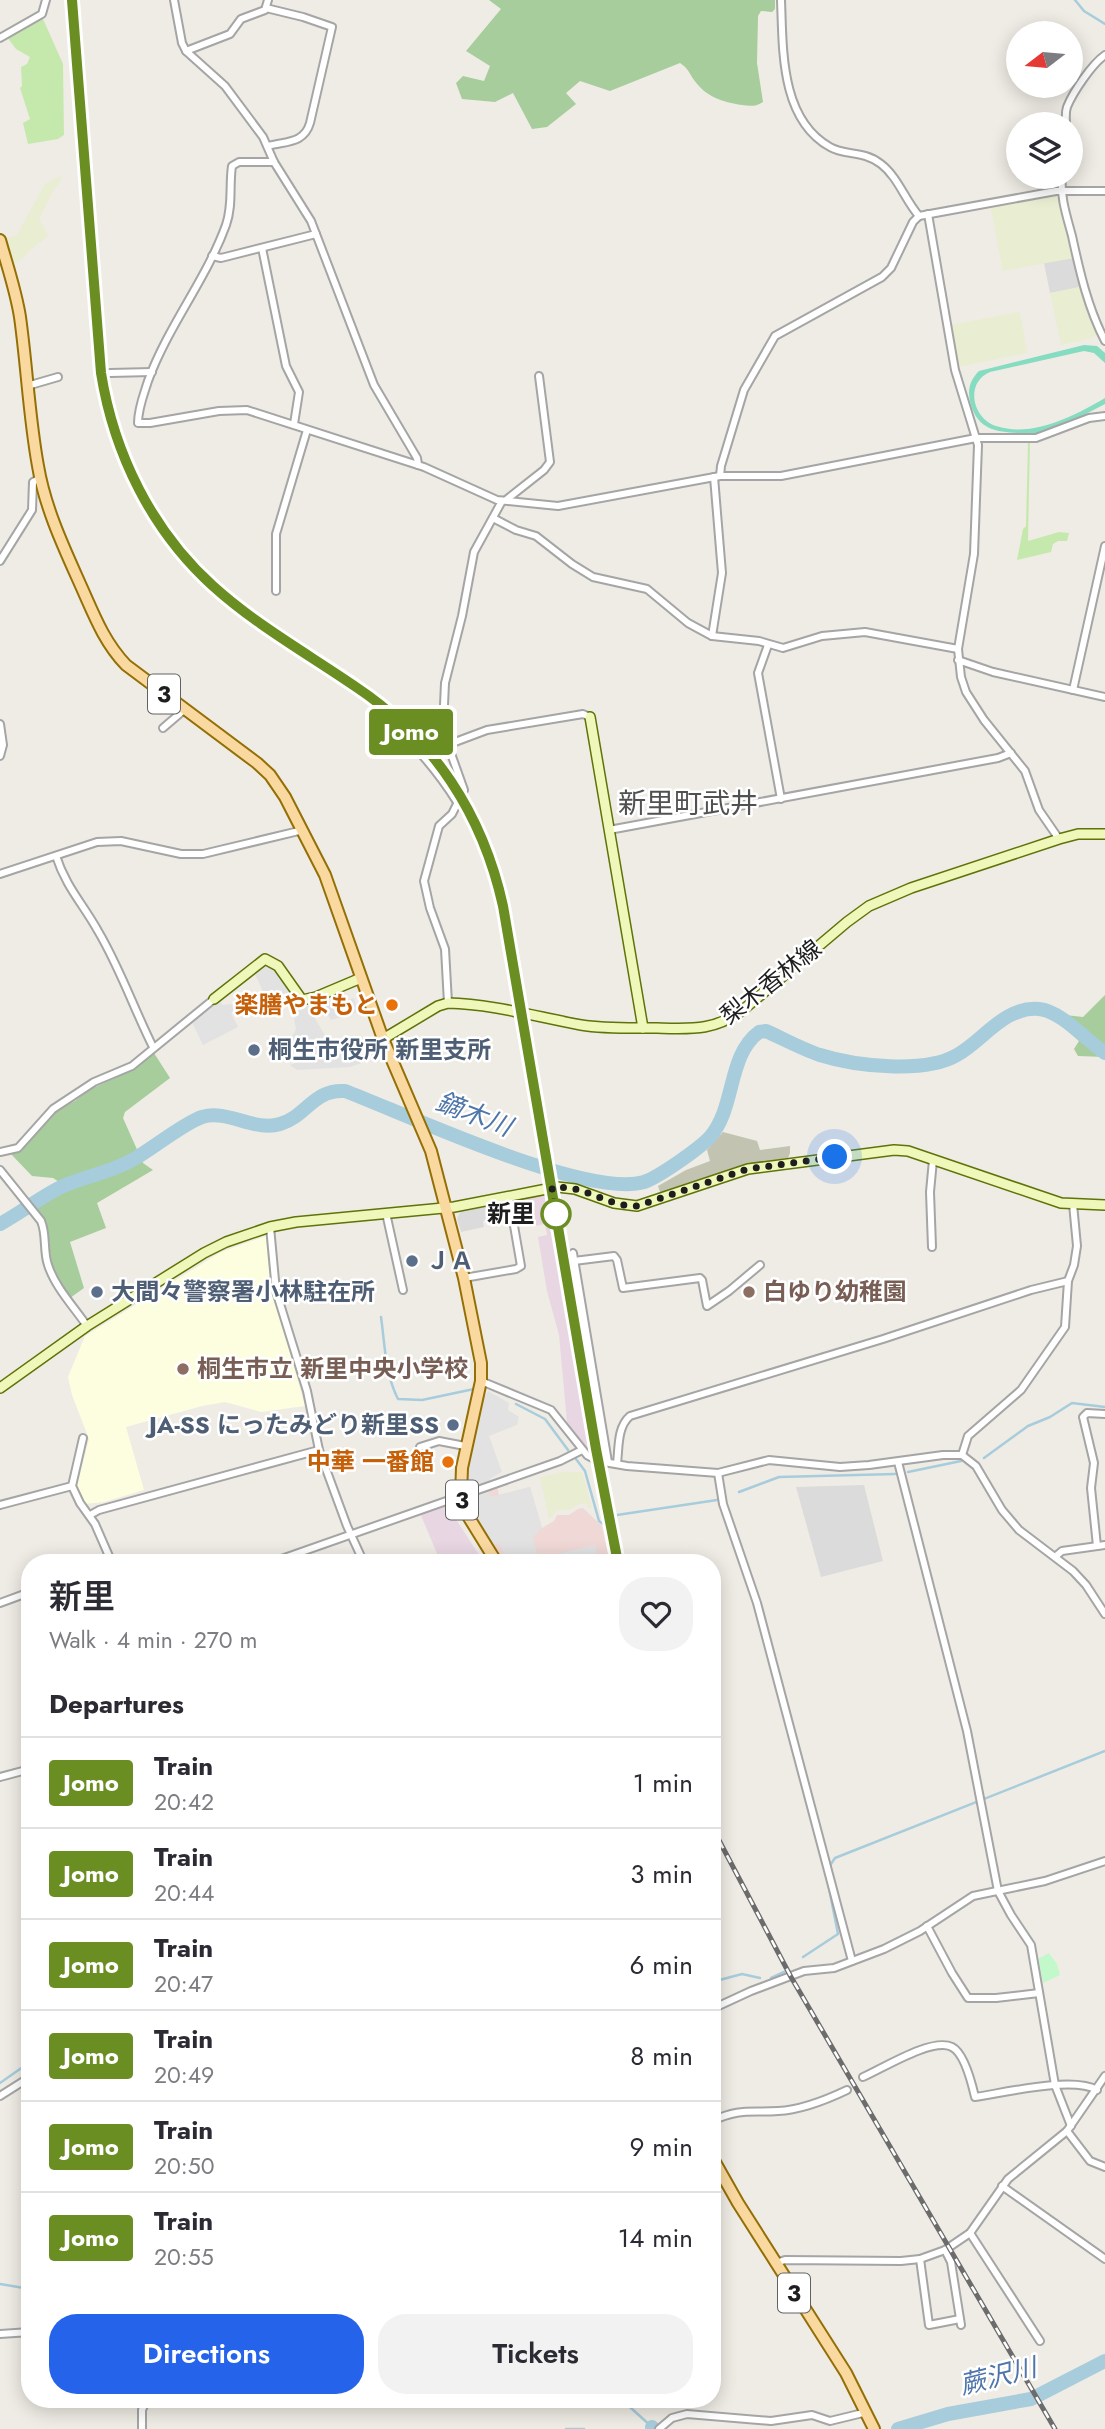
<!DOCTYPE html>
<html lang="en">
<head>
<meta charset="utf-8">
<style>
	body { margin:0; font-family:Jost,"Noto Sans JP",sans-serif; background:#f2f2f3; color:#2b2b33; height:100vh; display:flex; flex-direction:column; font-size:26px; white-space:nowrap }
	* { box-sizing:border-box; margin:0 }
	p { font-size:23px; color:#7c7c81 }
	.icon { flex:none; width:38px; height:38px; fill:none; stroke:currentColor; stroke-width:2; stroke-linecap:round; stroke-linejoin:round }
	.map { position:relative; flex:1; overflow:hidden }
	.sheet { position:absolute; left:21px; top:1554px; width:700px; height:854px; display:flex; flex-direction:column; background:#fff; border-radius:28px; box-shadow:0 4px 18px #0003 }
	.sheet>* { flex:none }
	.badge { padding:0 14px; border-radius:5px; font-size:24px; line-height:46px }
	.needle { width:46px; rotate:254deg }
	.tools { position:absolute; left:1006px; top:21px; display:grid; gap:14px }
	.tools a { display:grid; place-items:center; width:77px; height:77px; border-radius:50%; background:#fff; box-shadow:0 4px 18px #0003; font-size:35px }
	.you { position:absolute; width:35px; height:35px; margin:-18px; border:5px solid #fff; border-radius:50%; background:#1a73e8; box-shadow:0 0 0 10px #1a73e833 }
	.map>.badge { position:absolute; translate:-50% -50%; box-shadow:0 0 0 4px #fff }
	h2 { padding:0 28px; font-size:26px; line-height:63px }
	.round { display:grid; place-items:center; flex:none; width:74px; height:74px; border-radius:28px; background:#f2f2f3 }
	.summary { display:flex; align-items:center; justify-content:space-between; height:119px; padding:0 28px }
	h1 { font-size:33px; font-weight:600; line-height:52px }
	.button { display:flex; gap:14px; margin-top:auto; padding:14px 28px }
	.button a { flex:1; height:80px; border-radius:28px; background:#2563eb; color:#fff; font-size:28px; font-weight:600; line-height:80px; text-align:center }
	.button a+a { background:#f2f2f3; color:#2b2b33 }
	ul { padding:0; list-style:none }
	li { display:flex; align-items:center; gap:21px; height:91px; padding:0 28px; border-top:2px solid #e1e1e2 }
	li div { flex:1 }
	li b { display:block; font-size:26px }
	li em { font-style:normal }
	li .badge { min-width:77px; font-weight:700; text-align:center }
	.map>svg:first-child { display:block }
	.residential { fill:#dcdbdb }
	.commercial { fill:#efd8d5 }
	.industrial { fill:#e8d7e3 }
	.education { fill:#fcfedf }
	.construction { fill:#c2c3b1 }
	.farmland { fill:#e9edd1 }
	.grass { fill:#c5e8ac }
	.forest { fill:#a6cd9b }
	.park { fill:#c3f8cb }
	.pitch { fill:#85dcc0 }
	.parking { fill:#e2e2e2 }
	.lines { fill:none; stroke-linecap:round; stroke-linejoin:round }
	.stream { stroke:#a7ccdb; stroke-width:2.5 }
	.river { stroke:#a7ccdb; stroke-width:14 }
	.street-casing { stroke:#a5a5a5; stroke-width:10 }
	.secondary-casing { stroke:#5f7308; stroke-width:12 }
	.primary-casing { stroke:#946f05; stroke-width:14 }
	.street { stroke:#fff; stroke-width:6 }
	.secondary { stroke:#f0f7ba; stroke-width:9 }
	.primary { stroke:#f9d9a0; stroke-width:10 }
	.rail-casing { stroke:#6c6c6c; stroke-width:5 }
	.rail { stroke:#fff; stroke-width:2.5; stroke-dasharray:8; stroke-linecap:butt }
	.line-casing { stroke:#fff; stroke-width:16 }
	.line { stroke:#6b8e23; stroke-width:10 }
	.walk { stroke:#1e1e1e; stroke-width:7; stroke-dasharray:0 12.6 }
	.food-dot { fill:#e8710a; stroke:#fff; stroke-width:2.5 }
	.service-dot { fill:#5c6f8a; stroke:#fff; stroke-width:2.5 }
	.stop-dot { fill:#fff; stroke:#6b8e23; stroke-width:3.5 }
	.education-dot { fill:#8d6e63; stroke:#fff; stroke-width:2.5 }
	.labels { text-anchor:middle; stroke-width:5; stroke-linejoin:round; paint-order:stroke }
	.shield { fill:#fff; stroke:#626262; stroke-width:2 }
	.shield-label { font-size:23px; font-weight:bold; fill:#1e1e1e }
	.street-label { font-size:24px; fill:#1e1e1e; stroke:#fff }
	.food-label { font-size:24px; font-weight:bold; fill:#c56008; stroke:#fff; text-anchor:end }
	.service-label { font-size:24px; font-weight:bold; fill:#4e5e75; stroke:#fff; text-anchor:start }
	.stop-label { font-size:24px; font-weight:bold; fill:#1e1e1e; stroke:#fff; text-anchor:end }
	.education-label { font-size:24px; font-weight:bold; fill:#785e54; stroke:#fff; text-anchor:start }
	.water-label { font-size:26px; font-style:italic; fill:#4e76ab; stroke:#fff }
	.quarter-label { font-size:28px; fill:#515151; stroke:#fff }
</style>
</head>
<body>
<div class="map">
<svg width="1105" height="2429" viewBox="0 0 1105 2429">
	<rect width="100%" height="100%" fill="#efece5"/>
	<!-- residential -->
	<g class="residential">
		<polygon points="1073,258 1080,287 1050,293 1044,263"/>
		<polygon points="491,1203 494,1218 483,1221 484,1227 461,1232 457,1219 462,1208"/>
		<polygon points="864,1485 883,1561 821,1577 796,1487"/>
	</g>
	<!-- commercial -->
	<polygon class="commercial" points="497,1486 499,1495 530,1487 542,1528 554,1521 557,1515 569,1515 578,1509 583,1508 602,1526 610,1563 504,1563 476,1521 468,1502 470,1496"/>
	<!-- industrial -->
	<g class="industrial">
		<polygon points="556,1192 565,1245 570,1252 604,1452 602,1458 582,1446 567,1422 559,1335 547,1291 538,1237 547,1235 545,1224 529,1227 523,1198"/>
		<polygon points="446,1504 483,1561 441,1563 420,1513"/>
	</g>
	<!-- education -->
	<polygon class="education" points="266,1236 270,1281 305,1406 261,1412 225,1402 202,1406 126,1427 144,1490 104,1502 85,1504 78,1492 77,1485 89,1439 72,1395 68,1377 85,1336 221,1252"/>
	<!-- construction -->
	<polygon class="construction" points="723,1132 757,1141 760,1150 790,1146 790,1153 788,1158 750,1164 661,1195 658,1186 686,1170 710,1161 707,1150"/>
	<!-- farmland -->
	<g class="farmland">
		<polygon points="60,176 62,179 54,189 39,219 48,236 31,249 21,260 12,263 5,239 17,235 45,184"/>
		<polygon points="1055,194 1060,197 1073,258 1003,271 990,205"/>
		<polygon points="1080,287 1087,312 1098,334 1090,339 1061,345 1050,293"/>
		<polygon points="1020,312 1027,353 958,367 950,325"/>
		<polygon points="563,1472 582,1472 592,1508 588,1508 587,1503 579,1504 568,1510 558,1510 549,1519 540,1477"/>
	</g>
	<!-- grass -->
	<g class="grass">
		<polygon points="40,19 43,19 63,64 64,135 58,139 28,144 23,123 30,119 20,88 22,86 21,67 27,64 30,57 16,49 7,37"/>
		<polygon points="1028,441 1030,441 1028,541 1059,532 1069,533 1067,541 1058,541 1053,544 1051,552 1017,560 1023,529 1026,526"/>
	</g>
	<!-- forest -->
	<g class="forest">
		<path d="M489,0H775V9L772,12L761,11L758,16L757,63L763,102C756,107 750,106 742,105C722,102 706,97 694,80C689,73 688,68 680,63L610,91L580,81L566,93L576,104L547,127L532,129L513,93L495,102L462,99L456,83L463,76L484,81L490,66L466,51L501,9Z"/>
		<polygon points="1105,995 1105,1057 1078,1056 1074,1049 1079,1041 1053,1018 1056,1014 1083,1017"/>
		<polygon points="154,1053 170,1078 125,1112 123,1118 143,1163 153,1170 97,1203 106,1228 70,1242 84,1288 70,1298 53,1269 44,1221 35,1204 70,1189 53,1178 32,1176 11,1154 20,1151 57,1110 75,1101 89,1090 128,1072"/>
	</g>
	<!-- park -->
	<polygon class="park" points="1049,1953 1057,1964 1060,1975 1043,1983 1038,1959"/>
	<!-- pitch -->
	<path class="pitch" d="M1084,345L1097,346L1105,353V363L1094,353L1084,351L990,372C964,383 973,419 996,426C1033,438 1074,416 1105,398V404C1086,414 1066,425 1046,432C1037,435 1027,433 1018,433C996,432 978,429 971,405C967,391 969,381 979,371Z"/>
	<!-- parking -->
	<g class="parking">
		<polygon points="265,964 277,972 293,994 288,998 290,1002 273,1012 254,972"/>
		<polygon points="343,996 345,1001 354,998 358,1012 331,1020 322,1004"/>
		<polygon points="219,1001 223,1005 231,1004 234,1010 231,1013 238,1027 203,1045 192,1022"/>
		<polygon points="308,1006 327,1039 300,1052 291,1052 287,1044 296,1030 294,1018 297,1018 295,1012"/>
		<polygon points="332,1039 346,1053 357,1052 362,1063 350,1067 297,1070 290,1065 308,1058 306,1051"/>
		<polygon points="488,1391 509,1403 508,1410 519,1417 517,1425 489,1436 502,1472 491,1478 489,1482 472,1488 468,1479 470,1453 484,1398"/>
		<polygon points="530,1487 542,1528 533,1537 539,1563 509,1563 499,1543 493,1546 469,1503 475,1501 472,1494 488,1490 490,1497"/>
		<polygon points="595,1545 599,1563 563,1563 561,1553"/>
	</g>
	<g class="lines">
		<!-- stream -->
		<g class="stream">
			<polyline points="1075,0 1084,11 1105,24"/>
			<path d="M381,1317C385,1345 385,1374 398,1399L422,1400L474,1389"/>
			<polyline points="516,1404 545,1419 568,1450"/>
			<polyline points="984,1458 1028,1426 1050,1417 1072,1403 1105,1407"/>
			<polyline points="576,1459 585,1471 599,1521 603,1524"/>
			<polyline points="908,1472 961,1461"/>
			<polyline points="739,1492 779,1477 895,1474"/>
			<polyline points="617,1515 717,1500"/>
			<polyline points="829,1867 835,1858 1105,1751"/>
			<polyline points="803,1957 838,1934 826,1873"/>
			<polyline points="771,1978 784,1972"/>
			<polyline points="712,1982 742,1974 760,1978"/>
			<polyline points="0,2083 30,2062"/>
			<polyline points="0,2284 30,2289"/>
			<polyline points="621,2399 652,2427 648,2429"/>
			<polyline points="566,2429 584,2429"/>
		</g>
		<!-- river -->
		<g class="river">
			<path d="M0,1224C20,1213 38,1199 59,1188C83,1176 111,1173 134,1159C152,1149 184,1123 202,1117C228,1109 254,1132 280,1124C307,1116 313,1089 345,1091C406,1114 586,1199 644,1182C659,1177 700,1148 710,1137C736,1107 727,1056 759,1032L766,1031C784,1039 802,1049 820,1055C855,1066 925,1074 957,1055C984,1040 1004,1006 1039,1009C1061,1011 1086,1040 1105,1053"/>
			<polyline points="652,2427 654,2429"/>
			<polyline points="898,2429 948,2414 1031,2399 1105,2361"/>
		</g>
		<!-- street casing -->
		<g class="street-casing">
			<g id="street">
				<polyline points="174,0 182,43 186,51 225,86 263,137 274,162 311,221 374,385 417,458 418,465"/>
				<path d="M781,0C783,49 780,119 830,147C845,156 863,150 881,164C898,177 905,200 919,216"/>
				<path d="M266,8L303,17L332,27L310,123C304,144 285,141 268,146"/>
				<polyline points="0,38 42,14 46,0"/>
				<polyline points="186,51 230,34 241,19 265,10 268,0"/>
				<path d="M1066,124C1066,118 1065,113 1067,107C1073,92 1092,64 1105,55"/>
				<path d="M274,162H239L232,166C229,186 233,205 226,225C206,280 168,326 148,381C144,394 138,408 138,423H150L219,411L247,410L424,467L497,500L558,506L720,476H781L976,438H1036L1089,418L1105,416"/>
				<path d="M1062,177C1060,197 1067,217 1072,236C1080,273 1088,308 1105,341"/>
				<polyline points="928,214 955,370 978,445 974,554 958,649 961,677 966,692 984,720 1025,771 1039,810 1059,839"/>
				<polyline points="262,248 286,366 299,392 294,424"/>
				<polyline points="212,256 221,258 316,234"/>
				<polyline points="110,373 152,372"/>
				<polyline points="27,386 58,377"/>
				<polyline points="720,476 721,466 744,390 775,336 882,277 891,268 913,222 919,216 1056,191 1105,191"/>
				<polyline points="506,500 544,470 550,462 539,376"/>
				<polyline points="493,518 516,530 536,536 572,564 593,577 647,589 688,623 712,636 759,641 783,648 822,636 865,632 958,649"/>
				<polyline points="0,561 32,510 33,482 40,478"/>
				<polyline points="276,591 276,534 307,430"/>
				<polyline points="712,636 722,573 714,477"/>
				<polyline points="768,645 758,673 781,799"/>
				<polyline points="958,660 993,672 1105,697"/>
				<polyline points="1073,690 1105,546"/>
				<path d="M377,710C408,737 435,767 457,802"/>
				<polyline points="0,724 3,745 0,756"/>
				<polyline points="163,728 184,710"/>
				<polyline points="448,742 455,742 487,730 583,714 590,717"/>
				<polyline points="609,830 998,758 1011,753"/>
				<path d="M56,856C66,887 83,904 98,931C120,968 134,1009 153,1047"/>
				<polyline points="0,874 97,842 121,841 181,854 203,854 303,830"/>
				<polyline points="448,1003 445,949 430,908 424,881 439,826 452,814 464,790 449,748 444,705 445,683 462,616 474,552 502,501"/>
				<polyline points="0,1152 18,1148 53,1109 94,1082 132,1066 214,999"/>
				<path d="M0,1170L41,1221C47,1235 43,1251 48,1265C55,1287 74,1307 87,1326"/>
				<polyline points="386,1213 403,1290"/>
				<polyline points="270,1227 276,1291 307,1391 319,1450 347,1526 364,1563"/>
				<polyline points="932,1247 930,1192 933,1160"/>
				<polyline points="573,1253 608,1462"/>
				<polyline points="574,1261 614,1256 617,1260 623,1288 700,1278 702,1280 707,1306 729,1291 760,1265"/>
				<polyline points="464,1278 516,1269 521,1266 509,1197"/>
				<polyline points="481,1381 551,1410 587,1455 598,1461 627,1466 718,1473 769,1460 840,1467 869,1465 943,1455 962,1455 976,1466 1002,1510 1019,1530 1073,1571 1086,1585 1105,1614"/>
				<polyline points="83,1438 72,1486 80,1503 95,1524 112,1563"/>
				<polyline points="420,1447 439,1441 465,1446"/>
				<polyline points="962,1455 968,1436 1021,1390 1065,1327 1068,1281 1074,1265 1077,1246 1073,1204"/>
				<polyline points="898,1462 967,1731 998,1891 1011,1915 1031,1945 1055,2085 1071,2126"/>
				<path d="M617,1463C619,1448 617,1427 630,1416L883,1339L1031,1290L1068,1281"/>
				<polyline points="718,1473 723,1504 757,1603 852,1961"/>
				<polyline points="0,1505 72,1486"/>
				<polyline points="90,1515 99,1510 319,1450"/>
				<polyline points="1097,1546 1091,1488 1094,1463 1083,1417 1087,1413 1105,1414"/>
				<polyline points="1056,1556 1062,1551 1105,1545"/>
				<polyline points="270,1563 560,1461 582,1450"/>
				<polyline points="0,1603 30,1592"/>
				<polyline points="0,1777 30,1769"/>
				<polyline points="927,1926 952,1973 968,1998 996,1998 1039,1993"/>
				<polyline points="712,2009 751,1991 804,1971 834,1968 884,1949 920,1931 973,1896 1045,1881 1105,1861"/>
				<path d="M863,2077C882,2069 932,2037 952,2047C964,2053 972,2084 975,2097C1003,2093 1073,2076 1097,2090"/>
				<polyline points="0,2096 30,2077"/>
				<path d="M712,2121C740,2108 750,2113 778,2111C802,2110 826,2100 847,2090"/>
				<polyline points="1067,2131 1090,2161 1105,2167"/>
				<polyline points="1002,2186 1105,2259"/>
				<polyline points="970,2233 1040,2341"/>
				<polyline points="945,2250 951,2262 961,2325"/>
				<polyline points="920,2259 929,2325 960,2319"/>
				<polyline points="776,2263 785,2260 901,2261 920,2259 945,2250 970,2233 1008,2179 1067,2131 1105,2076"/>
				<polyline points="0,2334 30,2332"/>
				<polyline points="142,2429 142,2410 147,2399"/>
				<polyline points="659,2429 672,2418 687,2414 771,2421 812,2415 830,2421 867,2412"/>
			</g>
		</g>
		<!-- secondary casing -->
		<g class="secondary-casing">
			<g id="secondary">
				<polyline points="590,717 643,1028"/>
				<polyline points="214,999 265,959 278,966 302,1000 316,997 361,978"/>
				<path d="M383,1039L438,1006L448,1003C493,1004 537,1017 581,1025C606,1029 632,1028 657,1028C692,1029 715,1031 744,1009L847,922L869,906L911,888L1059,839L1078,834H1105"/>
				<polyline points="0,1388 87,1326 204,1253 226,1242 270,1227 296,1222 454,1207 557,1187 575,1189 614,1203 637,1206 748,1169 894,1150 908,1151 1061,1203 1105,1205"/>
			</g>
		</g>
		<!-- primary casing -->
		<g class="primary-casing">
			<g id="primary">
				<path d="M0,240C7,265 16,291 20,317C27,367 29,417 38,466C45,508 64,548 81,586C94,615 104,642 126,665L257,763L270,775L285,797L325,875L383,1039L431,1151L464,1278L481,1363V1381L462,1468L461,1495L468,1516L497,1563"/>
				<polyline points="712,2157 738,2203 846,2373 874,2429"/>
			</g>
		</g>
		<!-- street -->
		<use href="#street" class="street"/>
		<!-- secondary -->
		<use href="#secondary" class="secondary"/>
		<!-- primary -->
		<use href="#primary" class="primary"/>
		<!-- rail casing -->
		<g class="rail-casing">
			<g id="rail">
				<path d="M72,0L101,373C114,454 152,530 213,586C260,629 318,658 369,696C440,748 485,821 503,906L596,1449L618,1563"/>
				<polyline points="712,1827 791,1977 1055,2429"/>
			</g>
		</g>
		<!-- rail -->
		<use href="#rail" class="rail"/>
	</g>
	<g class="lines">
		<!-- line casing -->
		<g class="line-casing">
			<path id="line" d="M72,0L101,373C114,454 152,531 213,586C256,625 308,654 356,687C434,739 483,815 503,906L596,1449L618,1563"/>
		</g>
		<!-- line -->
		<use href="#line" class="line"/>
		<!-- walk -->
		<path class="walk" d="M556,1214L552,1188C582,1183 607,1207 637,1206L748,1169L835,1157"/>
	</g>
	<!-- markers -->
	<g class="food-dot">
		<circle cx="392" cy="1005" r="7"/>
		<circle cx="448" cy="1462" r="7"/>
	</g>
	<g class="service-dot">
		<circle cx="254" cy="1050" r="7"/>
		<circle cx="412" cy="1261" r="7"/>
		<circle cx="97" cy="1292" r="7"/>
		<circle cx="453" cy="1425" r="7"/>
	</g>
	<circle class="stop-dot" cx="556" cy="1214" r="14"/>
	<g class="education-dot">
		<circle cx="749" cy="1292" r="7"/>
		<circle cx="183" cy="1369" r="7"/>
	</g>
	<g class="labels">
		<!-- shield labels -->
		<g class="shield">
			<rect x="148" y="674.5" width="32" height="39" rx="5"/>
			<rect x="446" y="1480.5" width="32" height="39" rx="5"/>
			<rect x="778" y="2273.5" width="32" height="39" rx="5"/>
		</g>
		<g class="shield-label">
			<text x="164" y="702">3</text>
			<text x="462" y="1508">3</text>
			<text x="794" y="2301">3</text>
		</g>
		<!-- street labels -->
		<g class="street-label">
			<text transform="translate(771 982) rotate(-38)" y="8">梨木香林線</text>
		</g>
		<!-- food labels -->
		<g class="food-label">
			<text x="378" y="1013">楽膳やまもと</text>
			<text x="434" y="1470">中華 一番館</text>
		</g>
		<!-- service labels -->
		<g class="service-label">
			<text x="268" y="1058">桐生市役所 新里支所</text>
			<text x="426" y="1269">ＪＡ</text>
			<text x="111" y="1300">大間々警察署小林駐在所</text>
			<text x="439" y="1433" text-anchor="end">JA-SS にったみどり新里SS</text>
		</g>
		<!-- stop labels -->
		<g class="stop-label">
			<text x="535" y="1222">新里</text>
		</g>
		<!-- education labels -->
		<g class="education-label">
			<text x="763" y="1300">白ゆり幼稚園</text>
			<text x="197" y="1377">桐生市立 新里中央小学校</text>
		</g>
		<!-- water labels -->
		<g class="water-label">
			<text transform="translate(474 1114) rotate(21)" y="9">鏑木川</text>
			<text transform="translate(998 2376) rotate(-14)" y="9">蕨沢川</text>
		</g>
		<!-- quarter labels -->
		<g class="quarter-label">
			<text x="688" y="813">新里町武井</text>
		</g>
	</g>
</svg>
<div class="tools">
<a><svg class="needle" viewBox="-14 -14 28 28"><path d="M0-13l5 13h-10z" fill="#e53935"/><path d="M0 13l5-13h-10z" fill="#7c7c81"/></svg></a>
<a><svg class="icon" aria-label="layers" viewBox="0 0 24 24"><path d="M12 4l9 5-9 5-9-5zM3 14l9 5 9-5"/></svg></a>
</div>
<div class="you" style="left:835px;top:1157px"></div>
<b class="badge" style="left:411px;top:732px;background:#6b8e23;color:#fff">Jomo</b>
<section class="sheet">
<div class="summary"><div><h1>新里</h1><p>Walk · 4 min · 270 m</p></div><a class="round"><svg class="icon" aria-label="heart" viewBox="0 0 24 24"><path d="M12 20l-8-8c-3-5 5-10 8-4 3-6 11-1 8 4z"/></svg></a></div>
<h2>Departures</h2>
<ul>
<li><span class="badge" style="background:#6b8e23;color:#fff">Jomo</span><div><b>Train</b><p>20:42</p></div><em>1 min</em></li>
<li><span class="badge" style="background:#6b8e23;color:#fff">Jomo</span><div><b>Train</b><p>20:44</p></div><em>3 min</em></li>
<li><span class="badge" style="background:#6b8e23;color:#fff">Jomo</span><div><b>Train</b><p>20:47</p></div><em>6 min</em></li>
<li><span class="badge" style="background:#6b8e23;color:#fff">Jomo</span><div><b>Train</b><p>20:49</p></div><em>8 min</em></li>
<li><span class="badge" style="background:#6b8e23;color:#fff">Jomo</span><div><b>Train</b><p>20:50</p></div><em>9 min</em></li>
<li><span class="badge" style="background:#6b8e23;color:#fff">Jomo</span><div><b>Train</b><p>20:55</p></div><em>14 min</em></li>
</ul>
<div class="button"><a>Directions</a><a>Tickets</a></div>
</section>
</div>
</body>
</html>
